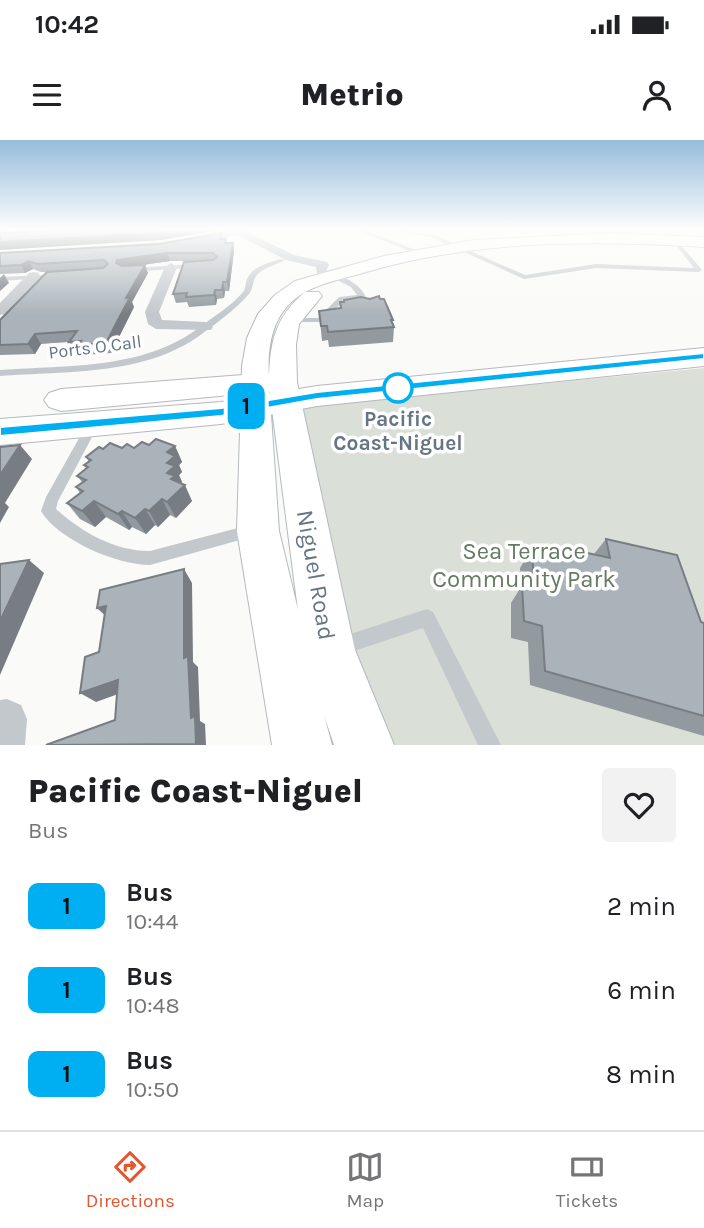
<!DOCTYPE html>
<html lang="en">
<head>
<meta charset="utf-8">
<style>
	body { margin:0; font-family:Karla,sans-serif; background:#f2f2f2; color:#202124; height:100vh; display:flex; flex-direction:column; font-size:26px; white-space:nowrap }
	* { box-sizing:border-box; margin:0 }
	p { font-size:23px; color:#757577 }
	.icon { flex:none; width:38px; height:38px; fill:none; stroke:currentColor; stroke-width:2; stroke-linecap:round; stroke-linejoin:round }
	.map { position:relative; height:605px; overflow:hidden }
	.sheet { display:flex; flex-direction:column; background:#fff; flex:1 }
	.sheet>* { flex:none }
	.badge { padding:0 14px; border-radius:10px; font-size:24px; line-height:46px }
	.map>.badge { position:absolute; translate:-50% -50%; box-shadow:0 0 0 4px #fff }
	.round { display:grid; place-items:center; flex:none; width:74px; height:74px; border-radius:7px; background:#f2f2f2 }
	.summary { display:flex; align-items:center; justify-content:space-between; height:119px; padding:0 28px }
	h1 { font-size:33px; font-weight:800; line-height:52px }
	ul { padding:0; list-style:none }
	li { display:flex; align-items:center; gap:21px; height:84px; padding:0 28px }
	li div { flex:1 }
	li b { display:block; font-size:26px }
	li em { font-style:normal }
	li .badge { min-width:77px; font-weight:700; text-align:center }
	.status { display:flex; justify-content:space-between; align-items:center; height:49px; padding:0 35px; background:#fff; direction:ltr }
	.status svg { height:19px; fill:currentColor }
	header { display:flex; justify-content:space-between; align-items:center; height:91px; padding:0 28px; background:#fff; font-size:32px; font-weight:800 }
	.tab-bar { display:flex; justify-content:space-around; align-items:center; height:98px; border-top:2px solid #e0e0e0; background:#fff; font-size:19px; color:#757577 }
	.tab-bar a { display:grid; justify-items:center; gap:4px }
	.tab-bar .current { color:#e4572e }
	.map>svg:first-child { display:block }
	.green { fill:#dadfd7 }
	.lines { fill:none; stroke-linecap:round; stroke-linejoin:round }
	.secondary-casing { stroke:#b3babf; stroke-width:2 }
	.highway-casing { stroke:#b4b9bd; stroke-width:2 }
	.lane { fill:#c3c8cc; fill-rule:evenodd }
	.street { fill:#c3c8cc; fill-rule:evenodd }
	.secondary { fill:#fff; fill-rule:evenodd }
	.highway { fill:#fff; fill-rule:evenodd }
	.wall { fill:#929a9f }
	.shaded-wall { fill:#777d82 }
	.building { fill:#aab3b9; stroke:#777d82; stroke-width:2 }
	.line { fill:#00aff2; stroke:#fff; stroke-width:2 }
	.stop-dot { fill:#fff; stroke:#00aff2; stroke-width:3.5 }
	.labels { text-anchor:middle; stroke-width:7; stroke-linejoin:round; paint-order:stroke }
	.far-street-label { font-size:18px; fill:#657683; stroke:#fff }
	.stop-label { font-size:21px; font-weight:bold; fill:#657683; stroke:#fff }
	.near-park-label { font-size:24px; fill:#687a64; stroke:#fff }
	.near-street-label { font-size:24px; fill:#657683; stroke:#fff }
</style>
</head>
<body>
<div class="status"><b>10:42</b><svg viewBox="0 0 49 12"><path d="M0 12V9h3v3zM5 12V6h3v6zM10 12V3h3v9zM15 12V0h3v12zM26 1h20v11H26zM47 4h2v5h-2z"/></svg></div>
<header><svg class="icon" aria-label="menu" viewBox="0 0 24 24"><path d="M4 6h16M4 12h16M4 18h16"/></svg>Metrio<svg class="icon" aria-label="person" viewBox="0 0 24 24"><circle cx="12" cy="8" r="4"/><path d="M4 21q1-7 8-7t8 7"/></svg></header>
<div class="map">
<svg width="704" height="605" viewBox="0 0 704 605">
	<rect width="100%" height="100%" fill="#fafaf8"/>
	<!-- green -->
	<polygon class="green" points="704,228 704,605 377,605 368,583 299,267"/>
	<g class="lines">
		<!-- secondary casing -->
		<g class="secondary-casing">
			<path id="secondary" d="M611,93L704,97V107C590,100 476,100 366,132C346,138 324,142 305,152H319L322,156L299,184L296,205L297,242L355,510L394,605H334L324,575L332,605H272L237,391L242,226L247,198L258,174L275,155L295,141L384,116L474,100ZM305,152C275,177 270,202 269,239C267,205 272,171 305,152ZM269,246L298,470L279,391Z"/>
		</g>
		<!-- highway casing -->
		<g class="highway-casing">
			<g id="highway">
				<polygon points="704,208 704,226 317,266 221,284 0,305 0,279 221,262 317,246"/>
				<polygon points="270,233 281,236 286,243 281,250 61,271 49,267 44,260 49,253 61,249"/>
			</g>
		</g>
		<!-- lane -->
		<g class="lane">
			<polygon points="356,90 364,90 423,113 418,114"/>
			<polygon points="395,90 434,95 525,135 596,124 694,128 672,100 675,98 702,130 699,132 596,128 524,139 431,97"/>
			<path d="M280,119L285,120C277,125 264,127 257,135C252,141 254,148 249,154C236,169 218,182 203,193C147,236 67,231 0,236V230C68,225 145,230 201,186C215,176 232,165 243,152C246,148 245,142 248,137C254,126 269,123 280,119Z"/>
			<polygon points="199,124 201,125 201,127 130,132 127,130 130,128"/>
			<polygon points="62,134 63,135 60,137 0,141 0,137"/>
			<path d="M331,135C348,136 364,147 368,163H362L360,160L344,161L320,182H286L285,180L289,178H318L339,157L357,155L351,147L331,137Z"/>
			<path d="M93,280L99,284L58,361L56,369C82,392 114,411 150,411L253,384L258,385L261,390L258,395L150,425C117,425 58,400 41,371L46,357L87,284Z"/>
			<polygon points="427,469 433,472 501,605 478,605 423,488 339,516 332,514 330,507 332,500"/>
		</g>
		<!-- street -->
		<g class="street">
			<polygon points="230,90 243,90 294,115 327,122 329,125 325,134 317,134 316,127 286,120 238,95 194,104 189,101"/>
			<polygon points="171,123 177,127 159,172 162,180 205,182 211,184 213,187 211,190 156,189 148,184 145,172 165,127"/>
			<polygon points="34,132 39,133 39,139 5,174 0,175 0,163 29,133"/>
			<polygon points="7,559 21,565 27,579 25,605 0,605 0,560"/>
		</g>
		<!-- secondary -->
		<use href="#secondary" class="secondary"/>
		<!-- highway -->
		<use href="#highway" class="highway"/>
	</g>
	<!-- wall -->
	<g class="wall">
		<polygon points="226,99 227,103 234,111 229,151 225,151 224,158 217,159 216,165 189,167 187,162 176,163 173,154 206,121 170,121 140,125 148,133 132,162 134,167 111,213 83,215 81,211 75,212 69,202 41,204 35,214 0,215 0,180 47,132 41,132 33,129 25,133 0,134 0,113"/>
		<polygon points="340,162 393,185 394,187 393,202 329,207 328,200 322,201 319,171 340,168"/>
		<polygon points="149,305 175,306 182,322 179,325 182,332 179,335 182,342 181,343 192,361 176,378 170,375 158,387 155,385 146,394 132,387 129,390 106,377 95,387 80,379 67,363 80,353 76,347 82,342 77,336 86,328 84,325 89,322 86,317 103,309 134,308"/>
		<polygon points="606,399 701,482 704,483 704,596 530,545 528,502 511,498 511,463 521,447 520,428 532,408 560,415 565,408 594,414"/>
	</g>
	<!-- shaded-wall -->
	<g class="shaded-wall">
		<polygon points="174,90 213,91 161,100 0,110 0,102"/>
		<polygon points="233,103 234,111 229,151 227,142"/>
		<polygon points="167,113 170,121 121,128 116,123 117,120"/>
		<polygon points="29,121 33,129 25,133 21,125"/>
		<polygon points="145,125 148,133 132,162 134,167 111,213 106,203 126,158"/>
		<polygon points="4,134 9,143 0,151 0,138"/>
		<polygon points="223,142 225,151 224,158 222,150"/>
		<polygon points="215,150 217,159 216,165 214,155"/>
		<polygon points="35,194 41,204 35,214 28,204"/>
		<polygon points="20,305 32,319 5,363 9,367 0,383 0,335"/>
		<polygon points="175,306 182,322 179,325 182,332 179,335 182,342 179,345 185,345 192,361 176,378 167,362 167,312"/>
		<polygon points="162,359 170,375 158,387 149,371"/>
		<polygon points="94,361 106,377 95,387 82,371"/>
		<polygon points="145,369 155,385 146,394 135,378"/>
		<polygon points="122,371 132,387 129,390 118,374"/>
		<polygon points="29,420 44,433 0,535 0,481"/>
		<polygon points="184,429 192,443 193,522 198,527 200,581 205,584 206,605 194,605 191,578 184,518"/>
		<polygon points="106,466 111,481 97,468"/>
		<polygon points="118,540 132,549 96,562 80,553"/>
	</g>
	<!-- building -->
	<g class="building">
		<polygon points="55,90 174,90 158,93 0,102 0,93"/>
		<polygon points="222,93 220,99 226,99 225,103 233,103 227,142 223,142 222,150 215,150 214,155 186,157 187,153 173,154 184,122 213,120 217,117 213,113 167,113 117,120 116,123 122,126 145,125 126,158 130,157 106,203 78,205 81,201 69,202 77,191 35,194 28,204 0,205 0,180 47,132 103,128 108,124 104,120 37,124 29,121 21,125 0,126 0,113 159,104"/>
		<polygon points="379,156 380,159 384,159 393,180 391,180 394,187 328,192 327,186 321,186 319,171 341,168 340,162 344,162 344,160 361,157 370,159"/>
		<polygon points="156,299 175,306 167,312 175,316 167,323 175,326 167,333 175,336 171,339 185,345 167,362 162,359 149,371 145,369 135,378 122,371 118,374 94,361 82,371 67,363 83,351 76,347 86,340 77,336 88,327 84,325 91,320 86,317 99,307 103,309 110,303 122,308 127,304 134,308 142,302 149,305"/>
		<polygon points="20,305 0,335 0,307"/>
		<polygon points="606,399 677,415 701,482 704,483 704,576 545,531 542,486 524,481 522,445 534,448 532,408 566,416 565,408 610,418"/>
		<polygon points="29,420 0,481 0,424"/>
		<polygon points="184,429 184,518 188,516 191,578 195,576 196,604 46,605 115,580 118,540 80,553 85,517 99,512 106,466 97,468 100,450"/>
	</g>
	<!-- sky -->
	<linearGradient id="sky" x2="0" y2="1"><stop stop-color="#96bcdc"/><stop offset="0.51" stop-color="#fdfdfc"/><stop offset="1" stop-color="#fdfdfc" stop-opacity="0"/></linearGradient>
	<rect width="704" height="175" fill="url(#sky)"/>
	<!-- line -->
	<polygon class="line" points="704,213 704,219 317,259 221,276 0,296 0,287 221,268 317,252"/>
	<!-- markers -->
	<circle class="stop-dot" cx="398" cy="248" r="14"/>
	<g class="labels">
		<!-- far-street labels -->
		<g class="far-street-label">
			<text transform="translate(95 207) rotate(-7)" y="6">Ports O Call</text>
		</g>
		<!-- stop labels -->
		<g class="stop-label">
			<text x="398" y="286">Pacific<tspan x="398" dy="24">Coast-Niguel</tspan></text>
		</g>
		<!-- near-park labels -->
		<g class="near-park-label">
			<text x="524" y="419">Sea Terrace<tspan x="524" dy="28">Community Park</tspan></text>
		</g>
		<!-- near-street labels -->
		<g class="near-street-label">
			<text transform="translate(316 435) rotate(80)" y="8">Niguel Road</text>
		</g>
	</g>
</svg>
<b class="badge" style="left:246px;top:266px;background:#00aff2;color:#111">1</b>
</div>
<section class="sheet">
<div class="summary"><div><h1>Pacific Coast-Niguel</h1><p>Bus</p></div><a class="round"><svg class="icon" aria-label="heart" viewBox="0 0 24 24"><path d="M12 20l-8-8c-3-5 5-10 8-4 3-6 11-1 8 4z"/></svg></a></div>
<ul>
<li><span class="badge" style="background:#00aff2;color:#111">1</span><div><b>Bus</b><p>10:44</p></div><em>2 min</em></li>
<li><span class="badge" style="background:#00aff2;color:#111">1</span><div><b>Bus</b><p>10:48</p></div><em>6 min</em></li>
<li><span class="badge" style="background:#00aff2;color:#111">1</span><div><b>Bus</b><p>10:50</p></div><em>8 min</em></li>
</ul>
</section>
<nav class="tab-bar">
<a class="current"><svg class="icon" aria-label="directions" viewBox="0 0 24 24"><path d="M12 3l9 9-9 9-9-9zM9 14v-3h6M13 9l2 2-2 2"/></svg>Directions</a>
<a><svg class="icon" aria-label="map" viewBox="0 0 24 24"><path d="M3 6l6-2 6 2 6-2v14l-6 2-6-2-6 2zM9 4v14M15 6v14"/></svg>Map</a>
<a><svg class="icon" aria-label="tickets" viewBox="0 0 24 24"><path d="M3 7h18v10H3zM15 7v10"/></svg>Tickets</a>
</nav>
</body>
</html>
